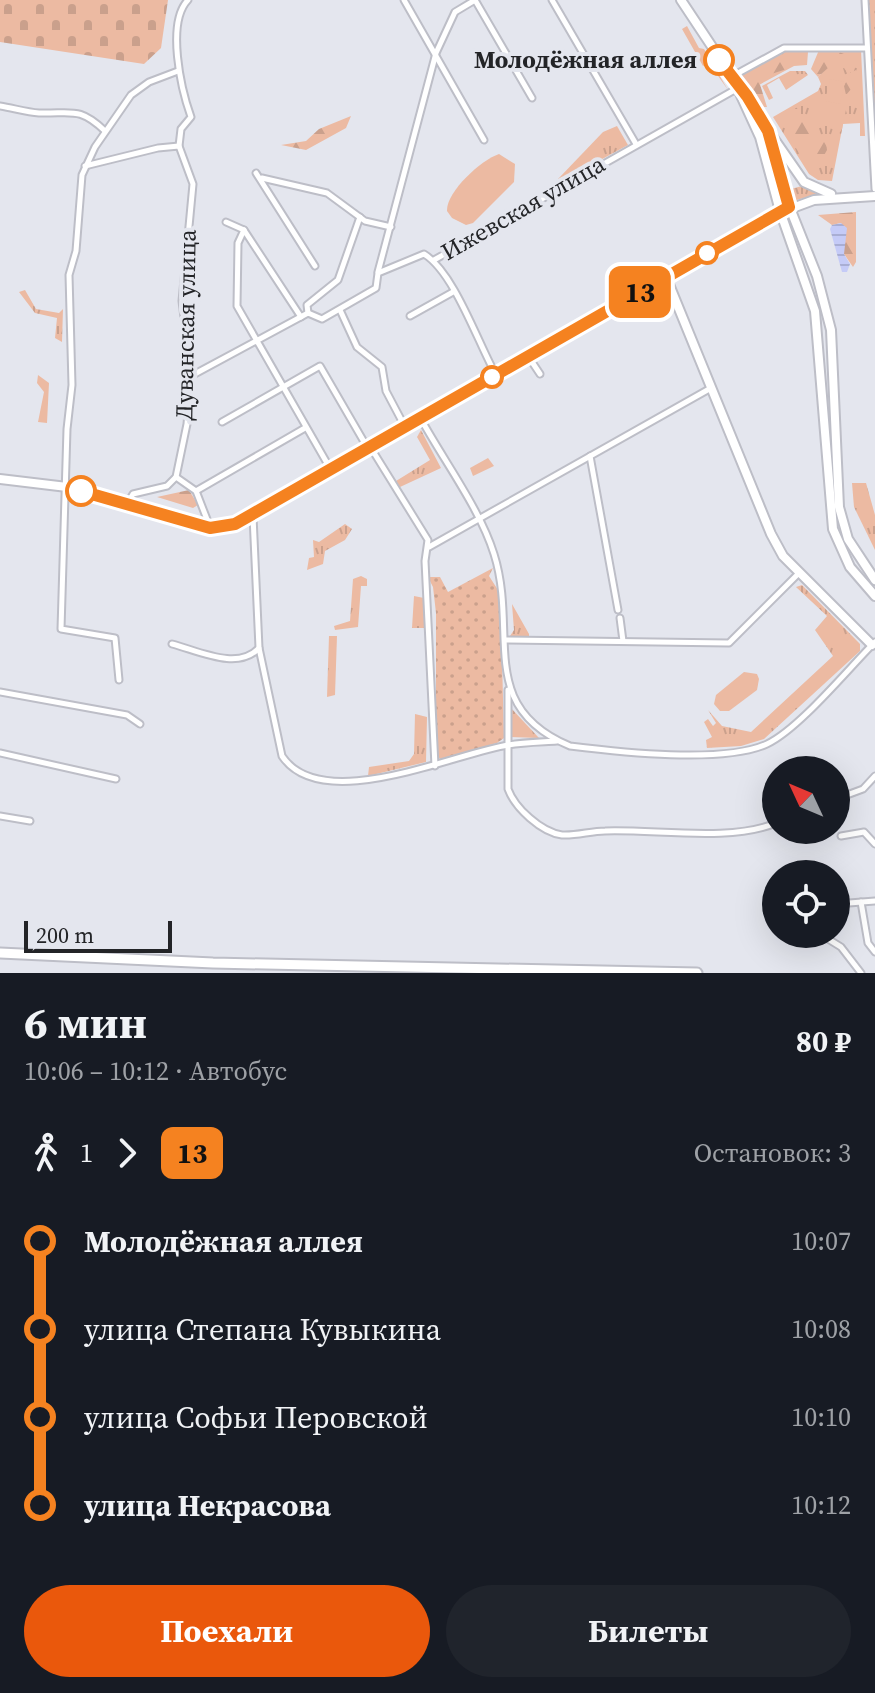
<!DOCTYPE html>
<html lang="ru">
<head>
<meta charset="utf-8">
<style>
	body { margin:0; font-family:"Source Serif 4",serif; background:#20242c; color:#f1f3f6; height:100vh; display:flex; flex-direction:column; font-size:30px; white-space:nowrap }
	* { box-sizing:border-box; margin:0 }
	p { font-size:26px; color:#9ea1a6 }
	.icon { flex:none; width:44px; height:44px; fill:none; stroke:currentColor; stroke-width:2; stroke-linecap:round; stroke-linejoin:round }
	.map { position:relative; height:973px; overflow:hidden }
	.side { display:flex; flex-direction:column; background:#171b24; flex:1 }
	.side>* { flex:none }
	.badge { padding:0 16px; border-radius:12px; font-size:28px; line-height:52px }
	.needle { width:52px; rotate:314deg }
	.tools { position:absolute; left:762px; top:756px; display:grid; gap:16px }
	.tools a { display:grid; place-items:center; width:88px; height:88px; border-radius:50%; background:#171b24; box-shadow:0 8px 32px #0002; font-size:40px }
	.scale { position:absolute; left:24px; bottom:20px; width:148px; box-sizing:border-box; padding-left:8px; border:4px solid #232427; border-top:0; font-size:22px; line-height:28px; white-space:nowrap; color:#232427; -webkit-text-stroke:6px #e4e6ee; paint-order:stroke }
	.map>.badge { position:absolute; translate:-50% -50%; box-shadow:0 0 0 4px #fff }
	.legs { display:flex; align-items:center; gap:12px; height:88px; padding:0 24px; font-size:26px }
	.legs p { margin-inline-start:auto }
	.head { display:flex; align-items:center; justify-content:space-between; height:136px; padding:0 24px }
	h1 { font-size:44px; font-weight:700; line-height:60px }
	.button { display:flex; gap:16px; margin-top:auto; padding:16px 24px }
	.button a { flex:1; height:92px; border-radius:48px; background:#ea580c; color:#fff; font-size:32px; font-weight:700; line-height:92px; text-align:center }
	.button a+a { background:#20242c; color:#f1f3f6 }
	ul { padding:0 24px; list-style:none }
	li { display:flex; align-items:center; gap:28px; height:88px; font-size:30px }
	li i { display:grid; place-items:center; width:12px; height:100%; margin:0 10px; background:currentColor }
	li i::after { content:''; width:20px; height:20px; margin:-10px; border:6px solid; border-radius:50%; background:#171b24 }
	li p { margin-inline-start:auto }
	li:first-child i { background:linear-gradient(#0000 50%,currentColor 0) }
	li:last-child i { background:linear-gradient(currentColor 50%,#0000 0) }
	.map>svg:first-child { display:block }
	.grass { fill:url(#grass-tufts) }
	.forest { fill:url(#forest-firs) }
	.cemetery { fill:url(#cemetery-stones) }
	.park { fill:url(#park-dots) }
	.pitch { fill:#ecbaa2 }
	.water { fill:url(#water-rules) }
	.lines { fill:none; stroke-linecap:round; stroke-linejoin:round }
	.street-casing { stroke:#bdbec7; stroke-width:9 }
	.secondary-casing { stroke:#bdbec7; stroke-width:12 }
	.primary-casing { stroke:#bdbec7; stroke-width:13 }
	.street { stroke:#fff; stroke-width:5 }
	.secondary { stroke:#fff; stroke-width:8 }
	.primary { stroke:#fff; stroke-width:9 }
	.line-1-casing { stroke:#fff; stroke-width:18 }
	.line-1 { stroke:#f58220; stroke-width:12 }
	.stop-1-dot { fill:#fff; stroke:#f58220; stroke-width:4 }
	.labels { text-anchor:middle; stroke-width:8; stroke-linejoin:round; paint-order:stroke }
	.stop-label { font-size:24px; font-weight:bold; fill:#232427; stroke:#e4e6ee; text-anchor:end }
	.street-label { font-size:24px; fill:#232427; stroke:#e4e6ee }
</style>
</head>
<body>
<div class="map">
<svg width="875" height="973" viewBox="0 0 875 973">
	<defs>
		<pattern id="grass-tufts" width="24" height="20" patternUnits="userSpaceOnUse" patternTransform="scale(2)"><rect width="24" height="20" fill="#ecbaa2"/><path d="M3 7l-1-3M5 7V3M7 7l1-3M15 17l-1-3M17 17v-4M19 17l1-3" fill="none" stroke="#caa08c"/></pattern>
		<pattern id="forest-firs" width="22" height="20" patternUnits="userSpaceOnUse" patternTransform="scale(2)"><rect width="22" height="20" fill="#ecbaa2"/><path d="M5 1l3.5 6h-7zM16 11l3.5 6h-7z" fill="#caa08c"/></pattern>
		<pattern id="cemetery-stones" width="16" height="16" patternUnits="userSpaceOnUse" patternTransform="scale(2)"><rect width="16" height="16" fill="#ecbaa2"/><path d="M2 7V4a2 2 0 0 1 4 0v3zM10 15v-3a2 2 0 0 1 4 0v3z" fill="#caa08c"/></pattern>
		<pattern id="park-dots" width="8" height="8" patternUnits="userSpaceOnUse" patternTransform="scale(2)"><rect width="8" height="8" fill="#ecbaa2"/><path d="M2 2h.1M6 6h.1" fill="none" stroke="#caa08c" stroke-width="1.8" stroke-linecap="round"/></pattern>
		<pattern id="water-rules" width="6" height="5" patternUnits="userSpaceOnUse" patternTransform="scale(2)"><rect width="6" height="5" fill="#c5cbf7"/><path d="M0 2.5h6" fill="none" stroke="#a9aed4"/></pattern>
	</defs>
	<rect width="100%" height="100%" fill="#e4e6ee"/>
	<!-- grass -->
	<g class="grass">
		<polygon points="687,26 699,48 704,49 728,90 709,63 703,66 682,29"/>
		<polygon points="834,50 861,50 865,136 860,136 860,123 843,124 832,181 818,180 809,174 773,117 818,91 821,84 818,77 827,68 837,66"/>
		<polygon points="786,51 808,52 807,65 794,66 759,85 756,83 757,65"/>
		<polygon points="790,71 805,71 808,75 786,90 779,78 767,85 773,98 769,100 762,86"/>
		<polygon points="617,126 628,145 560,182 558,179 603,132"/>
		<polygon points="802,186 817,194 790,202 787,190"/>
		<polygon points="25,290 36,309 59,313 63,309 62,342 55,338 57,318 35,313 19,292"/>
		<polygon points="38,375 49,383 47,423 38,422 44,392 37,383"/>
		<polygon points="421,430 441,468 400,487 396,481 430,460 417,437"/>
		<polygon points="852,483 866,483 875,515 875,550 854,507"/>
		<polygon points="345,524 352,529 345,540 325,551 323,564 307,570 309,558 314,557 313,540 319,542"/>
		<polygon points="361,576 367,579 367,586 361,586 358,627 335,630 334,626 350,621 353,579"/>
		<polygon points="802,585 860,644 860,651 764,739 741,746 707,748 706,740 712,737 704,722 708,719 713,726 716,723 708,710 722,726 751,732 833,656 815,630 827,616 796,587"/>
		<polygon points="414,596 424,598 424,628 412,628"/>
		<polygon points="512,604 529,634 529,637 510,636 514,630"/>
		<polygon points="329,636 337,636 335,695 327,697"/>
		<polygon points="510,707 539,738 510,737"/>
		<polygon points="415,714 427,717 426,762 368,776 369,767 409,761 414,754"/>
	</g>
	<!-- forest -->
	<g class="forest">
		<polygon points="819,50 834,50 854,58 857,65 850,73 856,70 858,81 846,95 844,86 849,75 844,68 828,68 818,77 811,69"/>
		<polygon points="782,58 796,61 784,70 758,78 767,107 757,107 740,75 762,61 767,64"/>
		<polygon points="848,100 841,134 830,128 833,108"/>
		<polygon points="793,109 798,109 810,131 826,142 827,150 818,166 810,170 787,134 787,114"/>
		<polygon points="351,116 346,128 306,150 281,145 306,141 319,129"/>
		<polygon points="856,212 856,262 853,267 844,254 841,223 832,225 818,215"/>
		<polygon points="189,490 198,505 193,508 157,497"/>
	</g>
	<!-- cemetery -->
	<polygon class="cemetery" points="0,0 168,0 161,48 144,64 0,42"/>
	<!-- park -->
	<g class="park">
		<polygon points="867,0 875,0 875,166"/>
		<polygon points="493,568 489,576 498,590 501,620 504,738 497,743 440,759 436,754 436,613 433,587 428,577 440,577 448,592"/>
	</g>
	<!-- pitch -->
	<g class="pitch">
		<polygon points="830,79 845,82 840,104 825,101"/>
		<path d="M499,154L515,164L514,182L473,223L466,225L452,218L447,211C446,192 481,160 499,154Z"/>
		<polygon points="488,458 494,466 473,476 470,468"/>
		<polygon points="744,672 757,674 759,679 757,690 729,711 720,711 714,704 716,695"/>
	</g>
	<!-- water -->
	<polygon class="water" points="841,223 847,228 844,254 850,264 847,272 842,272 830,229 832,225"/>
	<g class="lines">
		<!-- street casing -->
		<g class="street-casing">
			<g id="street">
				<polyline points="404,0 484,140"/>
				<polyline points="475,0 532,98"/>
				<polyline points="552,0 636,144"/>
				<polyline points="865,0 875,189"/>
				<polyline points="731,77 784,48 866,48"/>
				<path d="M0,106C13,108 26,112 39,113C71,114 79,106 105,131"/>
				<polyline points="85,166 158,148 179,146"/>
				<polyline points="256,173 315,266"/>
				<polyline points="262,178 327,193 365,221 391,227"/>
				<polyline points="226,222 244,230"/>
				<polyline points="434,260 738,88"/>
				<polyline points="378,272 436,53 455,12 475,0"/>
				<polyline points="340,310 357,347 382,367 386,391 405,427"/>
				<polyline points="308,313 307,305 338,280 360,217"/>
				<polyline points="410,316 453,292"/>
				<polyline points="301,317 244,230 238,243 237,306 331,470"/>
				<polyline points="528,356 540,374"/>
				<path d="M191,376L308,313L322,319L376,288L378,273L424,254C454,272 478,343 496,375"/>
				<path d="M421,419C444,461 480,509 494,554C519,633 475,706 570,746C619,752 723,764 767,744C799,729 848,669 875,642"/>
				<polyline points="222,422 320,366 367,447"/>
				<polyline points="371,448 428,540 425,561 435,766"/>
				<polyline points="590,456 618,610"/>
				<polyline points="176,477 196,491 305,428"/>
				<polyline points="196,491 210,527"/>
				<path d="M127,504L133,494L167,486L176,477L187,424L191,376L182,301L193,184L179,146L181,129L191,117C181,89 166,23 188,0"/>
				<polyline points="429,547 711,388"/>
				<polyline points="620,618 623,641"/>
				<polyline points="506,640 729,643 799,573"/>
				<path d="M172,644C199,651 238,671 259,648L253,516"/>
				<path d="M259,648L282,756C321,815 453,754 508,745C524,742 541,742 557,741"/>
				<polyline points="119,680 115,638 61,629 67,429 72,385 69,275 76,251 82,175 95,147 131,95 149,82 178,71"/>
				<path d="M508,690V789C515,808 541,832 562,835C576,836 591,831 605,831C655,829 730,842 776,823"/>
				<polyline points="0,692 127,715 140,724"/>
				<polyline points="0,753 116,779"/>
				<polyline points="836,799 863,789 875,776"/>
				<polyline points="0,816 30,821"/>
				<polyline points="841,836 864,832 875,844"/>
				<polyline points="861,902 868,943 875,952"/>
				<polyline points="836,904 875,901"/>
				<polyline points="820,934 841,947 861,973"/>
			</g>
		</g>
		<!-- secondary casing -->
		<g class="secondary-casing">
			<g id="secondary">
				<polyline points="681,0 768,131 782,188 817,276 831,330 839,507 848,539 875,580"/>
				<polyline points="738,89 760,137 780,211 815,311 833,529 850,567 875,596"/>
				<polyline points="772,136 804,182 831,194"/>
				<polyline points="666,277 771,534 783,556 872,645"/>
				<polyline points="0,479 67,487 210,528 235,524 763,219 814,200 875,196"/>
			</g>
		</g>
		<!-- primary casing -->
		<g class="primary-casing">
			<polyline id="primary" points="0,953 213,963 697,973"/>
		</g>
		<!-- street -->
		<use href="#street" class="street"/>
		<!-- secondary -->
		<use href="#secondary" class="secondary"/>
		<!-- primary -->
		<use href="#primary" class="primary"/>
	</g>
	<g class="lines">
		<!-- line-1 casing -->
		<g class="line-1-casing">
			<polyline id="line-1" points="81,491 210,528 235,524 789,207 768,131 747,96 719,60"/>
		</g>
		<!-- line-1 -->
		<use href="#line-1" class="line-1"/>
	</g>
	<!-- markers -->
	<g class="stop-1-dot">
		<circle cx="719" cy="60" r="14"/>
		<circle cx="707" cy="253" r="10"/>
		<circle cx="492" cy="377" r="10"/>
		<circle cx="81" cy="491" r="14"/>
	</g>
	<g class="labels">
		<!-- stop labels -->
		<g class="stop-label">
			<text x="697" y="68">Молодёжная аллея</text>
		</g>
		<!-- street labels -->
		<g class="street-label">
			<text transform="translate(523 208) rotate(-30)" y="8">Ижевская улица</text>
			<text transform="translate(186 325) rotate(-89)" y="8">Дуванская улица</text>
		</g>
	</g>
</svg>
<div class="tools">
<a><svg class="needle" viewBox="-14 -14 28 28"><path d="M0-13l5 13h-10z" fill="#e53935"/><path d="M0 13l5-13h-10z" fill="#9ea1a6"/></svg></a>
<a><svg class="icon" aria-label="locate" viewBox="0 0 24 24"><circle cx="12" cy="12" r="6"/><path d="M12 2v4M12 18v4M2 12h4M18 12h4"/></svg></a>
</div>
<div class="scale">200 m</div>
<b class="badge" style="left:640px;top:292px;background:#f58220;color:#111">13</b>
</div>
<section class="side">
<div class="head"><div><h1>6 мин</h1><p>10:06 – 10:12 · Автобус</p></div><b>80 ₽</b></div>
<div class="legs"><svg class="icon" aria-label="walk" viewBox="0 0 24 24"><circle cx="13" cy="4" r="2"/><path d="M13 8l-2 6 4 7M11 14l-3 7M7 12l3-4h3l4 4"/></svg>1<svg class="icon" aria-label="forward" viewBox="0 0 24 24"><path d="M9 5l7 7-7 7"/></svg><b class="badge" style="background:#f58220;color:#111">13</b><p>Остановок: 3</p></div>
<ul>
<li><i style="color:#f58220"></i><b>Молодёжная аллея</b><p>10:07</p></li>
<li><i style="color:#f58220"></i><span>улица Степана Кувыкина</span><p>10:08</p></li>
<li><i style="color:#f58220"></i><span>улица Софьи Перовской</span><p>10:10</p></li>
<li><i style="color:#f58220"></i><b>улица Некрасова</b><p>10:12</p></li>
</ul>
<div class="button"><a>Поехали</a><a>Билеты</a></div>
</section>
</body>
</html>
